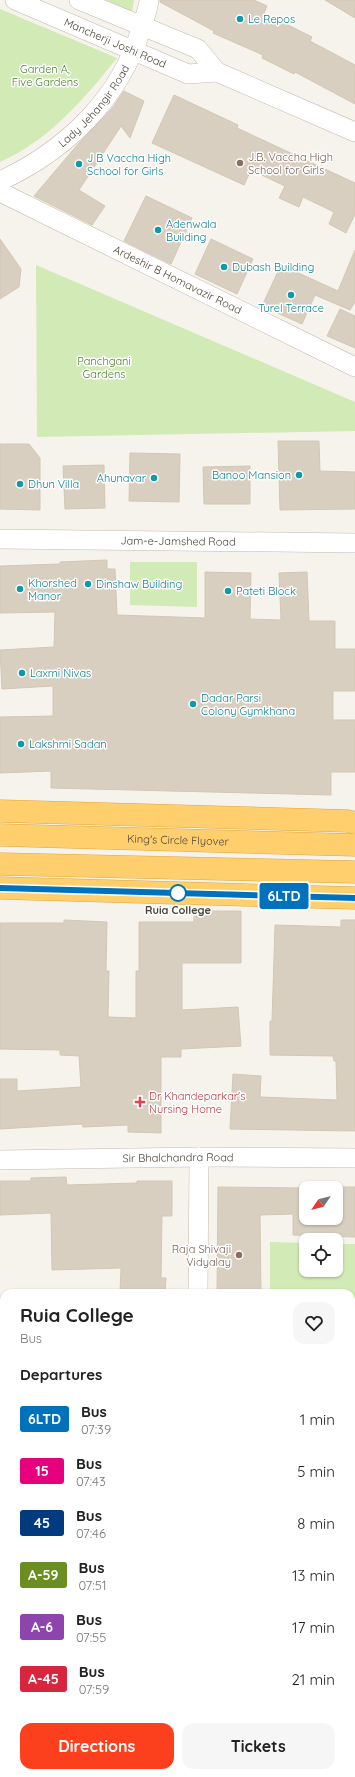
<!DOCTYPE html>
<html lang="en">
<head>
<meta charset="utf-8">
<style>
	body { margin:0; font-family:Quicksand,sans-serif; background:#f6f6f6; color:#222; height:100vh; display:flex; flex-direction:column; font-size:15px; white-space:nowrap }
	* { box-sizing:border-box; margin:0 }
	p { font-size:13px; color:#767676 }
	.icon { flex:none; width:22px; height:22px; fill:none; stroke:currentColor; stroke-width:2; stroke-linecap:round; stroke-linejoin:round }
	.map { position:relative; flex:1; overflow:hidden }
	.panel { position:absolute; left:0px; top:1289px; width:355px; height:488px; display:flex; flex-direction:column; background:#fff; border-radius:12px 12px 0 0; box-shadow:0 1px 3px #0004 }
	.panel>* { flex:none }
	.badge { padding:0 8px; border-radius:3px; font-size:14px; line-height:26px }
	.needle { width:26px; rotate:235deg }
	.fabs { position:absolute; left:299px; top:1181px; display:grid; gap:8px }
	.fabs a { display:grid; place-items:center; width:44px; height:44px; border-radius:8px; background:#fff; box-shadow:0 1px 3px #0004; font-size:20px }
	.map>.badge { position:absolute; translate:-50% -50%; box-shadow:0 0 0 2px #fff }
	h2 { padding:0 20px; font-size:15px; line-height:36px }
	.round { display:grid; place-items:center; flex:none; width:42px; height:42px; border-radius:12px; background:#f6f6f6 }
	.summary { display:flex; align-items:center; justify-content:space-between; height:68px; padding:0 20px }
	h1 { font-size:19px; font-weight:700; line-height:30px }
	.primary-button { display:flex; gap:8px; margin-top:auto; padding:8px 20px }
	.primary-button a { flex:1; height:46px; border-radius:12px; background:#fc3f1d; color:#fff; font-size:16px; font-weight:700; line-height:46px; text-align:center }
	.primary-button a+a { background:#f6f6f6; color:#222 }
	ul { padding:0; list-style:none }
	li { display:flex; align-items:center; gap:12px; height:52px; padding:0 20px }
	li div { flex:1 }
	li b { display:block; font-size:15px }
	li em { font-style:normal }
	li .badge { min-width:44px; font-weight:700; text-align:center }
	.map>svg:first-child { display:block }
	.green { fill:#d2eab5 }
	.building { fill:#d8cfc1; stroke:#d3c7b4 }
	.lines { fill:none; stroke-linecap:round; stroke-linejoin:round }
	.minor-casing { stroke:#c2bbae; stroke-width:20 }
	.highway-casing { stroke:#e0a43c; stroke-width:23 }
	.minor { stroke:#fff; stroke-width:19 }
	.highway { stroke:#ffcf6e; stroke-width:22 }
	.line-casing { stroke:#fff; stroke-width:9 }
	.line { stroke:#0072bc; stroke-width:6 }
	.culture-dot { fill:#0f9aa8; stroke:#fff; stroke-width:1.5 }
	.education-dot { fill:#8d6e63; stroke:#fff; stroke-width:1.5 }
	.stop-dot { fill:#fff; stroke:#0072bc; stroke-width:2 }
	.health-dot { fill:#e0444e; stroke:#fff; stroke-width:1.5 }
	.labels { text-anchor:middle; stroke-width:3; stroke-linejoin:round; paint-order:stroke }
	.culture-label { font-size:11px; fill:#0d838f; stroke:#fff; text-anchor:start }
	.street-label { font-size:11px; fill:#4b4439; stroke:#fff }
	.park-label { font-size:11px; fill:#4a7f2a; stroke:#fff }
	.education-label { font-size:11px; fill:#785e54; stroke:#fff; text-anchor:start }
	.stop-label { font-size:11px; font-weight:bold; fill:#4b4439; stroke:#fff }
	.health-label { font-size:11px; fill:#be3a42; stroke:#fff; text-anchor:start }
</style>
</head>
<body>
<div class="map">
<svg width="355" height="1777" viewBox="0 0 355 1777">
	<rect width="100%" height="100%" fill="#f6f3ec"/>
	<!-- green -->
	<g class="green">
		<polygon points="102,0 134,0 132,12"/>
		<path d="M0,9L117,58C85,98 48,141 0,162Z"/>
		<polygon points="36,265 355,402 355,431 37,437"/>
		<polygon points="130,562 197,562 197,607 130,605"/>
		<polygon points="270,1242 306,1243 306,1270 336,1270 336,1244 355,1244 355,1419 351,1417 351,1293 270,1293"/>
		<polygon points="351,1515 355,1516 355,1557 351,1557"/>
	</g>
	<!-- building -->
	<g class="building">
		<polygon points="160,0 254,0 267,6 264,13 312,37 310,41 355,65 355,104 295,72 294,74 262,58 263,55 213,33 214,31 160,2"/>
		<polygon points="325,0 355,0 355,18"/>
		<polygon points="124,91 144,101 130,138 121,126 79,190 105,206 92,225 34,196 79,143 113,107"/>
		<polygon points="174,95 238,125 237,128 355,183 355,214 346,233 329,224 334,212 303,197 299,207 279,198 285,186 251,170 244,185 152,143"/>
		<polygon points="146,196 192,218 171,264 124,241"/>
		<polygon points="0,239 21,269 19,287 0,299"/>
		<polygon points="211,239 253,259 237,294 195,274"/>
		<polygon points="355,250 355,302 350,310 315,295 302,324 262,306 281,265 338,291"/>
		<polygon points="340,309 355,316 355,348 327,336"/>
		<polygon points="278,441 319,441 320,471 355,472 355,509 280,510"/>
		<polygon points="0,444 29,444 40,458 40,510 0,509"/>
		<polygon points="130,453 180,454 179,502 129,501"/>
		<polygon points="104,465 105,508 65,509 63,466"/>
		<polygon points="250,466 250,504 204,504 203,467"/>
		<polygon points="107,560 107,569 115,569 117,615 205,618 205,572 251,573 250,619 281,620 279,573 307,572 309,621 335,621 335,649 355,649 355,691 333,691 333,720 355,720 355,772 331,772 331,795 51,788 51,771 0,773 0,717 53,716 53,686 2,689 0,650 54,647 55,612 0,613 0,566 60,564 60,562"/>
		<polygon points="194,911 241,911 241,963 182,963 182,1010 238,1007 241,1046 181,1049 181,1057 161,1057 161,1133 128,1132 128,1125 83,1127 82,1124 0,1129 0,1079 17,1079 17,1091 81,1087 79,1056 60,1055 60,1050 0,1049 0,923 64,923 64,920 107,922 106,971 109,971 108,1017 136,1018 136,971 139,971 139,922 194,922"/>
		<polygon points="341,920 355,920 355,1131 230,1129 233,1074 261,1076 260,1097 337,1100 336,1061 334,1061 333,1056 270,1055 270,1021 272,1021 275,925 341,927"/>
		<polygon points="66,1177 67,1185 137,1183 137,1181 172,1181 172,1216 162,1216 161,1278 166,1278 165,1293 120,1293 121,1268 52,1270 51,1213 0,1215 0,1181 31,1181 31,1178"/>
		<polygon points="218,1187 306,1188 306,1218 336,1218 336,1187 355,1187 355,1237 293,1235 293,1214 260,1215 261,1293 217,1293"/>
	</g>
	<g class="lines">
		<!-- minor casing -->
		<g class="minor-casing">
			<g id="minor">
				<path id="s1" d="M15,0L188,74L217,72"/>
				<polyline points="79,0 198,49 217,72 355,132"/>
				<path id="s2" d="M0,181C65,151 120,99 141,29C144,20 148,10 149,0"/>
				<path id="s3" d="M0,192L355,367"/>
				<path id="s4" d="M0,539L355,543"/>
				<path id="s5" d="M0,1160L199,1157L355,1158"/>
				<polyline points="198,1293 199,1157"/>
				<polyline points="0,1364 4,1370"/>
				<polyline points="351,1482 355,1484"/>
				<polyline points="351,1700 355,1700"/>
				<polyline points="0,1710 4,1709"/>
				<polyline points="0,1768 4,1771"/>
			</g>
		</g>
		<!-- highway casing -->
		<g class="highway-casing">
			<g id="highway">
				<polyline points="0,811 348,821 355,823"/>
				<path id="s6" d="M0,835L355,845"/>
				<polyline points="0,864 355,872"/>
				<polyline points="0,888 355,898"/>
			</g>
		</g>
		<!-- minor -->
		<use href="#minor" class="minor"/>
		<!-- highway -->
		<use href="#highway" class="highway"/>
	</g>
	<g class="lines">
		<!-- line casing -->
		<g class="line-casing">
			<polyline id="line" points="0,888 355,898"/>
		</g>
		<!-- line -->
		<use href="#line" class="line"/>
	</g>
	<!-- markers -->
	<g class="culture-dot">
		<circle cx="240" cy="19" r="4"/>
		<circle cx="79" cy="164" r="4"/>
		<circle cx="158" cy="230" r="4"/>
		<circle cx="224" cy="267" r="4"/>
		<circle cx="291" cy="295" r="4"/>
		<circle cx="299" cy="475" r="4"/>
		<circle cx="154" cy="478" r="4"/>
		<circle cx="20" cy="484" r="4"/>
		<circle cx="88" cy="584" r="4"/>
		<circle cx="20" cy="589" r="4"/>
		<circle cx="228" cy="591" r="4"/>
		<circle cx="22" cy="673" r="4"/>
		<circle cx="193" cy="704" r="4"/>
		<circle cx="21" cy="744" r="4"/>
	</g>
	<g class="education-dot">
		<circle cx="240" cy="163" r="4"/>
		<circle cx="239" cy="1255" r="4"/>
	</g>
	<circle class="stop-dot" cx="178" cy="893" r="8"/>
	<path class="health-dot" d="M138 1096h4v4h4v4h-4v4h-4v-4h-4v-4h4z"/>
	<g class="labels">
		<!-- culture labels -->
		<g class="culture-label">
			<text x="248" y="23">Le Repos</text>
			<text x="87" y="162">J B Vaccha High<tspan x="87" dy="13">School for Girls</tspan></text>
			<text x="166" y="228">Adenwala<tspan x="166" dy="13">Building</tspan></text>
			<text x="232" y="271">Dubash Building</text>
			<text x="291" y="312" text-anchor="middle">Turel Terrace</text>
			<text x="291" y="479" text-anchor="end">Banoo Mansion</text>
			<text x="146" y="482" text-anchor="end">Ahunavar</text>
			<text x="28" y="488">Dhun Villa</text>
			<text x="28" y="587">Khorshed<tspan x="28" dy="13">Manor</tspan></text>
			<text x="96" y="588">Dinshaw Building</text>
			<text x="236" y="595">Pateti Block</text>
			<text x="30" y="677">Laxmi Nivas</text>
			<text x="201" y="702">Dadar Parsi<tspan x="201" dy="13">Colony Gymkhana</tspan></text>
			<text x="29" y="748">Lakshmi Sadan</text>
		</g>
		<!-- street labels -->
		<g class="street-label">
			<text dy="4" stroke="none"><textPath href="#s1" startOffset="109">Mancherji Joshi Road</textPath></text>
			<text dy="4" stroke="none"><textPath href="#s2" startOffset="122">Lady Jehangir Road</textPath></text>
			<text dy="4" stroke="none"><textPath href="#s3" startOffset="198">Ardeshir B Homavazir Road</textPath></text>
			<text dy="4" stroke="none"><textPath href="#s4" startOffset="178">Jam-e-Jamshed Road</textPath></text>
			<text dy="4" stroke="none"><textPath href="#s6" startOffset="178">King's Circle Flyover</textPath></text>
			<text dy="4" stroke="none"><textPath href="#s5" startOffset="178">Sir Bhalchandra Road</textPath></text>
		</g>
		<!-- park labels -->
		<g class="park-label">
			<text x="45" y="73">Garden A,<tspan x="45" dy="13">Five Gardens</tspan></text>
			<text x="104" y="365">Panchgani<tspan x="104" dy="13">Gardens</tspan></text>
		</g>
		<!-- education labels -->
		<g class="education-label">
			<text x="248" y="161">J.B. Vaccha High<tspan x="248" dy="13">School for Girls</tspan></text>
			<text x="231" y="1253" text-anchor="end">Raja Shivaji<tspan x="231" dy="13">Vidyalay</tspan></text>
		</g>
		<!-- stop labels -->
		<g class="stop-label">
			<text x="178" y="914">Ruia College</text>
		</g>
		<!-- health labels -->
		<g class="health-label">
			<text x="149" y="1100">Dr Khandeparkar's<tspan x="149" dy="13">Nursing Home</tspan></text>
		</g>
	</g>
</svg>
<div class="fabs">
<a><svg class="needle" viewBox="-14 -14 28 28"><path d="M0-13l5 13h-10z" fill="#e53935"/><path d="M0 13l5-13h-10z" fill="#767676"/></svg></a>
<a><svg class="icon" aria-label="locate" viewBox="0 0 24 24"><circle cx="12" cy="12" r="6"/><path d="M12 2v4M12 18v4M2 12h4M18 12h4"/></svg></a>
</div>
<b class="badge" style="left:284px;top:896px;background:#0072bc;color:#fff">6LTD</b>
<section class="panel">
<div class="summary"><div><h1>Ruia College</h1><p>Bus</p></div><a class="round"><svg class="icon" aria-label="heart" viewBox="0 0 24 24"><path d="M12 20l-8-8c-3-5 5-10 8-4 3-6 11-1 8 4z"/></svg></a></div>
<h2>Departures</h2>
<ul>
<li><span class="badge" style="background:#0072bc;color:#fff">6LTD</span><div><b>Bus</b><p>07:39</p></div><em>1 min</em></li>
<li><span class="badge" style="background:#e6007e;color:#fff">15</span><div><b>Bus</b><p>07:43</p></div><em>5 min</em></li>
<li><span class="badge" style="background:#003b80;color:#fff">45</span><div><b>Bus</b><p>07:46</p></div><em>8 min</em></li>
<li><span class="badge" style="background:#6b8e23;color:#fff">A-59</span><div><b>Bus</b><p>07:51</p></div><em>13 min</em></li>
<li><span class="badge" style="background:#8e44ad;color:#fff">A-6</span><div><b>Bus</b><p>07:55</p></div><em>17 min</em></li>
<li><span class="badge" style="background:#d7263d;color:#fff">A-45</span><div><b>Bus</b><p>07:59</p></div><em>21 min</em></li>
</ul>
<div class="primary-button"><a>Directions</a><a>Tickets</a></div>
</section>
</div>
</body>
</html>
